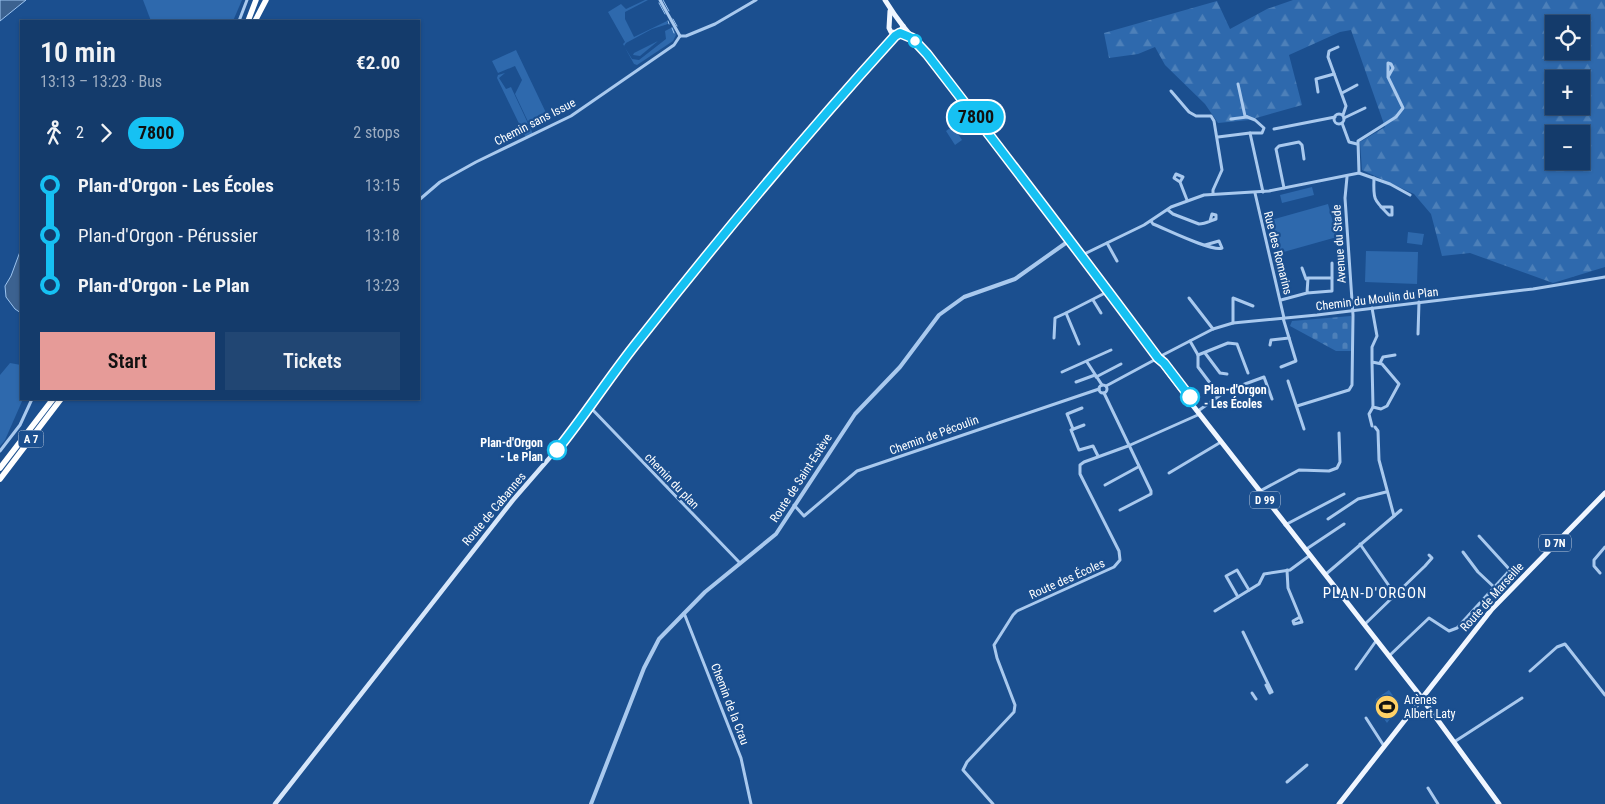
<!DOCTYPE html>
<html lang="en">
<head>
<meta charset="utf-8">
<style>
	body { margin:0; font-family:"Roboto Condensed",sans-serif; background:#214673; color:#f1f3f6; height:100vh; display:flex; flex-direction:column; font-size:19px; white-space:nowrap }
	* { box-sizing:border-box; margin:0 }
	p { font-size:16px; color:#9dadc1 }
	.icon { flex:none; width:28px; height:28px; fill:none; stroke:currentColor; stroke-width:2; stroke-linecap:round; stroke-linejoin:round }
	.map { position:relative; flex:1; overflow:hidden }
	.drawer { position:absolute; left:20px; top:20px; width:400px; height:380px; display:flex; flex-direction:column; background:#143b6b; border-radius:0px; box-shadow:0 1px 4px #0004,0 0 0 1px #33557e }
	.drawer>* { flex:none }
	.badge { padding:0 10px; border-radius:16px; font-size:18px; line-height:32px }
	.controls { position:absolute; left:1545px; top:15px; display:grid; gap:10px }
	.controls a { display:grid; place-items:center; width:45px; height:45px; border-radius:0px; background:#143b6b; box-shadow:0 1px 4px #0004,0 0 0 1px #33557e; font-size:25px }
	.map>.badge { position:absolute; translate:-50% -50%; box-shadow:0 0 0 2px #fff }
	.legs { display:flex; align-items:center; gap:8px; height:55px; padding:0 20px; font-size:16px }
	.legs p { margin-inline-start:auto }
	.headline { display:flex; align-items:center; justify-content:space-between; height:85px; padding:0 20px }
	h1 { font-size:28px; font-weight:600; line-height:38px }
	.primary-button { display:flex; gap:10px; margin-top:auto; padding:10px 20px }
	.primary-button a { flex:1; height:58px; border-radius:0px; background:#e69b98; color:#111; font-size:20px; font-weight:600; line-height:58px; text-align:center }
	.primary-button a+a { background:#214673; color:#f1f3f6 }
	ul { padding:0 20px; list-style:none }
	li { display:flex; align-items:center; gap:18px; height:50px; font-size:19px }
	li i { display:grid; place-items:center; width:8px; height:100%; margin:0 6px; background:currentColor }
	li i::after { content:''; width:12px; height:12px; margin:-6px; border:4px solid; border-radius:50%; background:#143b6b }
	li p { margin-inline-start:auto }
	li:first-child i { background:linear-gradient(#0000 50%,currentColor 0) }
	li:last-child i { background:linear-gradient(currentColor 50%,#0000 0) }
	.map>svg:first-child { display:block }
	.green { fill:#2e69ad }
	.forest { fill:url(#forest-firs); fill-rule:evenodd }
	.cemetery { fill:url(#cemetery-stones) }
	.water { fill:#3c6290; stroke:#9cc4f0 }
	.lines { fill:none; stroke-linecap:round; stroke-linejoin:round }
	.stream { stroke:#9cc4f0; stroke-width:1 }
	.minor { stroke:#a9c9ee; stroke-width:3 }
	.tertiary { stroke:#a9c9ee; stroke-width:4 }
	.secondary { stroke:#d6e6fa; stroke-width:4.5 }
	.primary { stroke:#f0f6ff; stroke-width:5 }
	.motorway { stroke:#fff; stroke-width:5.5 }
	.line-1-casing { stroke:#fff; stroke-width:11 }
	.line-1 { stroke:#16c1f3; stroke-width:8 }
	.stop-1-dot { fill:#fff; stroke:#16c1f3; stroke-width:2.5 }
	.labels { text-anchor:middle; stroke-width:4.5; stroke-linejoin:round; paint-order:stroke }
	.shield { fill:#1b4f8f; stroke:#bbcadd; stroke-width:1 }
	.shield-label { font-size:11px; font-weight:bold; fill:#fff }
	.street-label { font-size:12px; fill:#fff; stroke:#1b4f8f }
	.stop-label { font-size:12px; font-weight:bold; fill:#fff; stroke:#1b4f8f; text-anchor:start }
	.poi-label { font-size:12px; fill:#fff; stroke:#1b4f8f; text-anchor:start }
	.quarter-label { font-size:15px; letter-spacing:1px; fill:#fff; stroke:#1b4f8f }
</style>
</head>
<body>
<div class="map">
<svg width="1605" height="804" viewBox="0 0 1605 804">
	<defs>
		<pattern id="forest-firs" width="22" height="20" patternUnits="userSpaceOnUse" patternTransform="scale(1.25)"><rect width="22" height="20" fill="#2e69ad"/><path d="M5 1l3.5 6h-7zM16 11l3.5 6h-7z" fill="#4d80b9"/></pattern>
		<pattern id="cemetery-stones" width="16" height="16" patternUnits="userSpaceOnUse" patternTransform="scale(1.25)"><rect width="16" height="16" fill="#2e69ad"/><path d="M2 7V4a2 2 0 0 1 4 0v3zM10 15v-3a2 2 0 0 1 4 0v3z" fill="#4d80b9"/></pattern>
	</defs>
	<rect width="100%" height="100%" fill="#1b4f8f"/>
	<!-- green -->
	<g class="green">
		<polygon points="143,0 242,0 233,21 151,21"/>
		<polygon points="645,0 648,0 625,12 625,19 634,37 667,21 668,24 652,29 626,43 624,46 632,59 639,60 666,39 665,31 673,27 676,35 673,41 637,65 634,64 623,44 625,42 608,12 621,4 626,9"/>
		<polygon points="658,41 640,56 633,55 634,53"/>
		<polygon points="516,50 549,119 531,128 515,94 522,80 515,66 498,73 492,61"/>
		<polygon points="505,73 499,78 506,89 511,87 533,134 526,138 497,78 498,75"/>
		<polygon points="953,126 962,140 955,145 946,131"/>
		<polygon points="1312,187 1314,195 1282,203 1280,195"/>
		<polygon points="1328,204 1337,237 1280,253 1271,220"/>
		<polygon points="1408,232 1424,234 1422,245 1407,243"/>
		<polygon points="1366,251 1418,252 1417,284 1365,282"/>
		<polygon points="10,363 21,365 21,399 23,399 5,440 0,446 0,375"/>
		<path d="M1389,690C1401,707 1400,706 1387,723L1375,706L1376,699Z"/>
	</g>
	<!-- forest -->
	<path class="forest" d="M1293,0H1605V267L1553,283L1470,253L1442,256L1431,214L1414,194L1362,170L1360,142L1385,127L1351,30L1340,32L1289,55L1302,105L1249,120L1218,123L1205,104L1165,65L1155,47L1138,54L1109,58L1104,33L1217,1L1230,29L1267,9ZM1554,24H1581V51H1554ZM1554,79H1581V106H1554ZM1554,134H1581V161H1554Z"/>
	<!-- cemetery -->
	<polygon class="cemetery" points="1351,316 1352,351 1336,351 1290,326 1292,321"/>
	<!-- water -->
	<g class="water">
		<polygon points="0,0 26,0 0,21"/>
		<polygon points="21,249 21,313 15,309 6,297 5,286 11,276"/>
	</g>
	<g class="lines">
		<!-- stream -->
		<g class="stream">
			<polyline points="663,0 669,11"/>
			<polyline points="659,3 665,14"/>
			<polyline points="673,19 677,26"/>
			<polyline points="668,21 669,24"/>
			<polyline points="672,28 674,33"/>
		</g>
		<!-- minor -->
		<g class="minor">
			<polyline points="660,0 680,36"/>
			<polyline points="239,21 247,0"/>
			<polyline points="680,36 686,36 715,24 756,0"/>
			<polyline points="1338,47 1329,51 1328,57 1346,106 1343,115"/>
			<polyline points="1238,84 1245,116 1255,120 1264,128 1262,133 1250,133"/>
			<polyline points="1171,91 1189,112 1196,116 1211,116 1214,121 1222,170 1213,190 1213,194"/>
			<polyline points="1318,92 1316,79 1334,74"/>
			<polyline points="1342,93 1357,85"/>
			<circle cx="1339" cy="119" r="5"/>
			<polyline points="1344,118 1365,108"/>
			<polyline points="1231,119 1247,117"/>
			<polyline points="1342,123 1349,142 1357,144"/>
			<polyline points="1274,129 1335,117"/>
			<polyline points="1218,137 1250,133 1263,192"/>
			<polyline points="1359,173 1358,141 1396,117 1403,108 1388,77 1388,63 1391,64 1393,68 1388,77"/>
			<path d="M1374,178C1373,200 1374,200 1389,215H1392V207H1381"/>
			<polyline points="1180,182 1174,178 1176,174 1183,177 1180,182 1187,200"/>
			<polyline points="1284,188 1276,149 1279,146 1299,142 1302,145 1304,159"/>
			<polyline points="1255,193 1284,318"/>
			<polyline points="419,200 440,182 476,162 571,116 674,45 680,36"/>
			<path d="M1168,210L1173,214L1199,224C1205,224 1210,221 1216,219V215L1212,214L1210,221"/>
			<path d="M1151,221L1153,224C1166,229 1212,252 1222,248L1219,241L1205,245"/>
			<polyline points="1107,243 1117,261"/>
			<polyline points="1080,256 1144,225 1171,207 1204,195 1269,191 1359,173 1390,184 1410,195"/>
			<polyline points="1332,263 1332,277"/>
			<polyline points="1302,268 1306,279"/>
			<polyline points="1189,298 1213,329"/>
			<polyline points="1093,300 1101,313"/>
			<polyline points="1281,300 1307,293 1332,291 1332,278 1308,278 1307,293"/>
			<polyline points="1372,308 1377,336 1372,347 1372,362 1382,364 1399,384 1387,406 1381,409 1373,407 1372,362"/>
			<polyline points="1233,323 1233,298 1253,306"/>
			<polyline points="1418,334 1419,302"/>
			<polyline points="1054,338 1055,318 1066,313"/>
			<polyline points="1190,341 1198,355 1228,343 1237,344 1248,373"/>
			<polyline points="1079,344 1066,313 1107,292"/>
			<polyline points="1270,345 1271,340 1289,338"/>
			<polyline points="1205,353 1220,373 1227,374"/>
			<polyline points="1198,355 1198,367 1216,391"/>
			<polyline points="1157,358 1213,329 1233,323 1317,315 1533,289 1605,277"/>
			<polyline points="1087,362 1102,385"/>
			<polyline points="1380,363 1383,357 1395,355"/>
			<polyline points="1281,367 1296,361 1283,318"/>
			<polyline points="1062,372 1111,350"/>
			<polyline points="1096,377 1121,364"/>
			<polyline points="1288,381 1304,429"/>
			<polyline points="1076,382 1095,375"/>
			<circle cx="1103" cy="389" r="4"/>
			<polyline points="1106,386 1158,358"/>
			<polyline points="1104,393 1151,491 1151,494 1120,510"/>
			<polyline points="589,406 740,563"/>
			<polyline points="1297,406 1349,390 1352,385 1353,315 1345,198 1347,177"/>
			<polyline points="1198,411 1226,391 1264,377 1272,399"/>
			<polyline points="1084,425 1071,430 1079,450 1093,446 1098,456"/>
			<polyline points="1372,426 1369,414 1373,407"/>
			<polyline points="1375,427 1378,431 1379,460 1394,516"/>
			<polyline points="1073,429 1067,414 1082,408"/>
			<polyline points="0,451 20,425 32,399"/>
			<polyline points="1169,473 1221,442"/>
			<polyline points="1105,485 1138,467"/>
			<polyline points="1260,491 1299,470 1329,471 1337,468 1340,462 1339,433"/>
			<polyline points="794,505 804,516 857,471 1099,389"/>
			<polyline points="1328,519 1358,499 1386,492"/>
			<polyline points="1285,525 1344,494"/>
			<polyline points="1360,544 1394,593"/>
			<polyline points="1305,550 1344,524"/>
			<polyline points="1463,552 1478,572 1494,587"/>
			<polyline points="1287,570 1288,588 1300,617 1302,622 1294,624 1293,621 1300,617"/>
			<polyline points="1600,573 1594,566 1594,560 1605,547"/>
			<polyline points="1326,574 1401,510"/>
			<polyline points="1238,597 1226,576 1237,570 1249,590"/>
			<polyline points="1215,611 1259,584 1264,574 1290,570 1309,556"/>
			<polyline points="684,613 741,758 751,804"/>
			<polyline points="1364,625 1425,566 1432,558 1429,555"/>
			<polyline points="1243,632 1272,692"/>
			<polyline points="1389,656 1429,618 1449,631 1457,628 1510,570 1479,536"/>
			<polyline points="1356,669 1376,641"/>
			<polyline points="1530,671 1557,647 1565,644 1605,695"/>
			<polyline points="1266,685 1270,693"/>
			<polyline points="1252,693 1256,699"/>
			<polyline points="1366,718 1384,746"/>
			<polyline points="1454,742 1522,698"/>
			<polyline points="1287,782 1307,765"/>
			<polyline points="1428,788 1438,804"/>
			<polyline points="993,804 963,770 967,762 1014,712 1015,705 997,658 994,645 1013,615 1017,611 1114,567 1120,560 1119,551 1080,474 1080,465 1084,462 1128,446 1200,414"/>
		</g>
		<!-- tertiary -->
		<polyline class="tertiary" points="591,804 644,668 659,639 705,592 776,534 855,414 900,367 939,315 964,297 1015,279 1070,240"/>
		<!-- secondary -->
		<polyline class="secondary" points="275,804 513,500 566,439 639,340 817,124 897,34"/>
		<!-- primary -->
		<g class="primary">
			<path d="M885,0C897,20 911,37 927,54L1058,222L1080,256L1194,407L1418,693L1499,804"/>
			<polyline points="890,11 889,28 891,32 900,33 903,26"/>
			<polyline points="1339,804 1492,609 1605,493"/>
		</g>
		<!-- motorway -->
		<g class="motorway">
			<polyline points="248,21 256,0"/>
			<polyline points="255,21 266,0"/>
			<polyline points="0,468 53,399"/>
			<polyline points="0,479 61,399"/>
		</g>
	</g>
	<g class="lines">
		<!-- line-1 casing -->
		<g class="line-1-casing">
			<path id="line-1" d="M557,450C586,414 610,376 639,340C721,236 806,134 895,36L900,33L912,38L927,54C1005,155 1082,256 1158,358L1164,363L1190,397"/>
		</g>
		<!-- line-1 -->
		<use href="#line-1" class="line-1"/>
	</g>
	<!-- icons -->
	<defs>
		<g id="stadium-disc" transform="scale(1.25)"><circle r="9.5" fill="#ffd166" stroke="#1b4f8f"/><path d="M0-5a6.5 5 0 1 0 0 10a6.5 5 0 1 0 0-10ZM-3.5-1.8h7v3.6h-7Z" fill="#111"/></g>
	</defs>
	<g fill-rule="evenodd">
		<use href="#stadium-disc" x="1387" y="707"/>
	</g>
	<!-- markers -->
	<g class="stop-1-dot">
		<circle cx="915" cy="41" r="6"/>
		<circle cx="1190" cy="397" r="9"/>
		<circle cx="557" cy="450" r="9"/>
	</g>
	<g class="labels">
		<!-- shield labels -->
		<g class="shield">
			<rect x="18.5" y="430.5" width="25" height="17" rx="4"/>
			<rect x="1250" y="491.5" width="30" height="17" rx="4"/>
			<rect x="1539" y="534.5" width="32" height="17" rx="4"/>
		</g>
		<g class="shield-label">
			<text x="31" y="443">A 7</text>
			<text x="1265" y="504">D 99</text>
			<text x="1555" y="547">D 7N</text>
		</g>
		<!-- street labels -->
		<g class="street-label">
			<text transform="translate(535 122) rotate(-27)" y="4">Chemin sans Issue</text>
			<text transform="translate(1339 244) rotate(-94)" y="4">Avenue du Stade</text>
			<text transform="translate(1278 253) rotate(76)" y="4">Rue des Romarins</text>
			<text transform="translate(1377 299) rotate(-7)" y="4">Chemin du Moulin du Plan</text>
			<text transform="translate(934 435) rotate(-20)" y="4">Chemin de Pécoulin</text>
			<text transform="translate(801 478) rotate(-57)" y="4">Route de Saint-Estève</text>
			<text transform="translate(672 481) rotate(46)" y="4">chemin du plan</text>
			<text transform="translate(494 509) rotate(-50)" y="4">Route de Cabannes</text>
			<text transform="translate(1067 579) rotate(-24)" y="4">Route des Écoles</text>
			<text transform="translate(1492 597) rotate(-48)" y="4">Route de Marseille</text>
			<text transform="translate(730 704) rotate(69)" y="4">Chemin de la Crau</text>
		</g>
		<!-- stop labels -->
		<g class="stop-label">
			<text x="1204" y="394">Plan-d'Orgon<tspan x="1204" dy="14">- Les Écoles</tspan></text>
			<text x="543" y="447" text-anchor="end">Plan-d'Orgon<tspan x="543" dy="14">- Le Plan</tspan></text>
		</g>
		<!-- poi labels -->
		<g class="poi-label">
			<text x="1404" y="704">Arènes<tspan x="1404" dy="14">Albert Laty</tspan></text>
		</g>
		<!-- quarter labels -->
		<g class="quarter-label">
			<text x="1375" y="598">PLAN-D'ORGON</text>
		</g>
	</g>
</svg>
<div class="controls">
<a><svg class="icon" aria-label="locate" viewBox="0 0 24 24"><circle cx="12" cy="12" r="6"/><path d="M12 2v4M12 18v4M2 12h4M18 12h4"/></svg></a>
<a>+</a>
<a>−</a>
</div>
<b class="badge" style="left:976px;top:117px;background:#16c1f3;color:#111">7800</b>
<section class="drawer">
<div class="headline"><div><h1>10 min</h1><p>13:13 – 13:23 · Bus</p></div><b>€2.00</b></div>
<div class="legs"><svg class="icon" aria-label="walk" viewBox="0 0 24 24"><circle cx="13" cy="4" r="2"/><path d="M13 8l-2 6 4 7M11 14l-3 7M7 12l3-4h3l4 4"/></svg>2<svg class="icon" aria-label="forward" viewBox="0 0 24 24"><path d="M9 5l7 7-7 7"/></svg><b class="badge" style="background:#16c1f3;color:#111">7800</b><p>2 stops</p></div>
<ul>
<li><i style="color:#16c1f3"></i><b>Plan-d'Orgon - Les Écoles</b><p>13:15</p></li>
<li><i style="color:#16c1f3"></i><span>Plan-d'Orgon - Pérussier</span><p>13:18</p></li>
<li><i style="color:#16c1f3"></i><b>Plan-d'Orgon - Le Plan</b><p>13:23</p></li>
</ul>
<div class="primary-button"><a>Start</a><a>Tickets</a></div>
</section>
</div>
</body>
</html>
